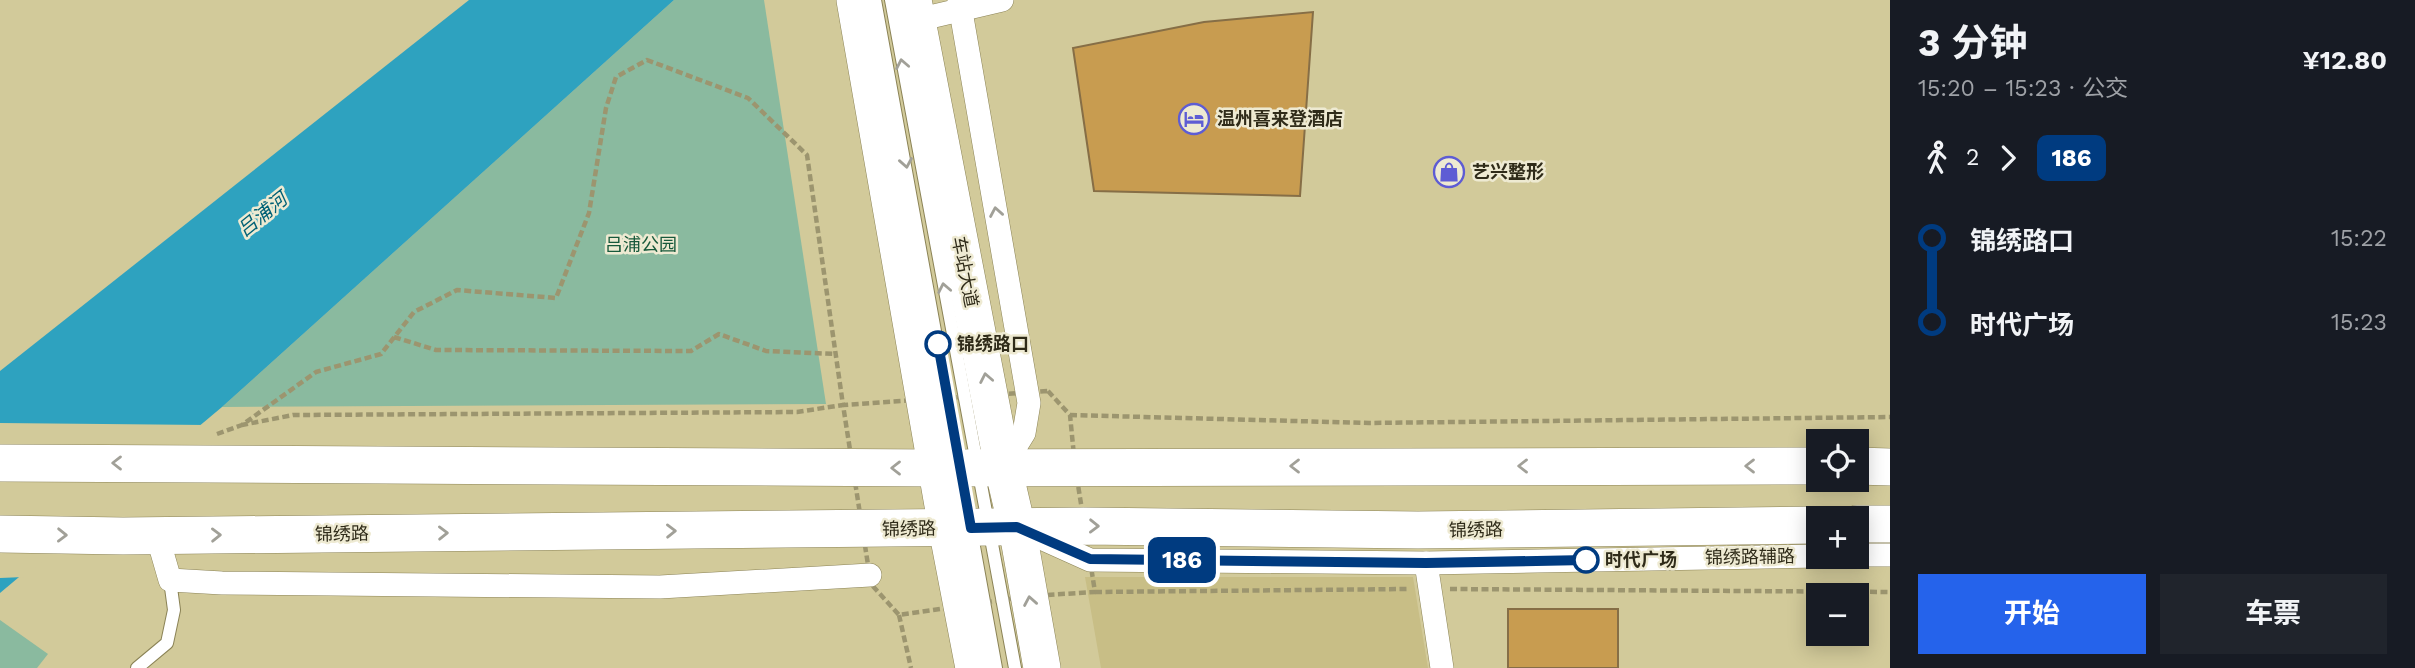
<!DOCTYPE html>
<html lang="zh">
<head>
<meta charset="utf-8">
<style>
	body { margin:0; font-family:"Work Sans","Noto Sans SC",sans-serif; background:#20242c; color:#f1f3f6; height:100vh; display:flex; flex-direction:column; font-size:26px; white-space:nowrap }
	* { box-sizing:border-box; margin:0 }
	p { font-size:23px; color:#9ea1a6 }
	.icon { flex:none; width:38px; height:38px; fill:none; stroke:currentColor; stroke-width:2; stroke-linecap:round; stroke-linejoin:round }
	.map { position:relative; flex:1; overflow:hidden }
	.panel { display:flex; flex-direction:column; background:#171b24; width:525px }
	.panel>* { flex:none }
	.badge { padding:0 14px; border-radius:10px; font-size:24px; line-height:46px }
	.fabs { position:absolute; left:1806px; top:429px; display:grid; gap:14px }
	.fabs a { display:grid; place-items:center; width:63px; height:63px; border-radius:0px; background:#171b24; box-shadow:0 4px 18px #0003; font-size:35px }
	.map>.badge { position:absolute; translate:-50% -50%; box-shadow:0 0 0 4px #fff }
	.legs { display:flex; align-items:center; gap:10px; height:77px; padding:0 28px; font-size:23px }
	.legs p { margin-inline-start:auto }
	.headline { display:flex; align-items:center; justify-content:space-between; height:119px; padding:0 28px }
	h1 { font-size:38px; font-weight:700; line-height:52px }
	.cta { display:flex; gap:14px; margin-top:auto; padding:14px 28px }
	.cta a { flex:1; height:80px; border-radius:0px; background:#2563eb; color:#fff; font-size:28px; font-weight:700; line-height:80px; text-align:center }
	.cta a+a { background:#20242c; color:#f1f3f6 }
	ul { padding:0 28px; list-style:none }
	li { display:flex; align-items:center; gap:24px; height:84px; font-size:26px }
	li i { display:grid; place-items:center; width:10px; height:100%; margin:0 9px; background:currentColor }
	li i::after { content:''; width:18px; height:18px; margin:-9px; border:5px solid; border-radius:50%; background:#171b24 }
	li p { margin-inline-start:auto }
	li:first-child i { background:linear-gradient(#0000 50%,currentColor 0) }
	li:last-child i { background:linear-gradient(currentColor 50%,#0000 0) }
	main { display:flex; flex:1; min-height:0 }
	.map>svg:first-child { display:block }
	.built { fill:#c8be86 }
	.green { fill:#8aba9f }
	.water { fill:#2ea2bf }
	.pier { fill:#d2ca9a }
	.building { fill:#c89c50; stroke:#866e46; stroke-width:2 }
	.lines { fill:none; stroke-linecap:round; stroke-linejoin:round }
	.lane-casing { stroke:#8b8356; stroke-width:14 }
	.street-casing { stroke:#8b8356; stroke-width:24 }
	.primary-casing { stroke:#8b8356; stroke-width:38 }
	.path { stroke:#9c956f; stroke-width:4.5; stroke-dasharray:7 3.5; stroke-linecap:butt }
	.lane { stroke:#fff; stroke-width:12 }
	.street { stroke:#fff; stroke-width:23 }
	.primary { stroke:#fff; stroke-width:37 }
	.oneway { stroke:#a1a098 }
	.line-1-casing { stroke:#fff; stroke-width:16 }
	.line-1 { stroke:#003b80; stroke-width:10 }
	.stop-1-dot { fill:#fff; stroke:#003b80; stroke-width:3.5 }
	.labels { text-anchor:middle; stroke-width:5; stroke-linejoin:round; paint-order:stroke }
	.poi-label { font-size:18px; font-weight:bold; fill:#2f2b19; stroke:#eeead2; text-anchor:start }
	.park-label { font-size:18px; fill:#17593b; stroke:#eeead2 }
	.street-label { font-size:18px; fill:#2f2b19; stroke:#eeead2 }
	.stop-label { font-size:18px; font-weight:bold; fill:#2f2b19; stroke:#eeead2; text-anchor:start }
	.water-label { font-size:19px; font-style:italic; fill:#006176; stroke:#eeead2 }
</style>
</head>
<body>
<main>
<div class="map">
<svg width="1890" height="668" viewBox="0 0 1890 668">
	<rect width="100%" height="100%" fill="#d2ca9a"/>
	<!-- built -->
	<polygon class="built" points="1085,577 1413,577 1428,668 1101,668"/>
	<!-- green -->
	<g class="green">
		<polygon points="674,0 764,0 826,404 222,407"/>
		<polygon points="0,620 48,654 37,668 0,668"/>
	</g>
	<!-- water -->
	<polygon class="water" points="469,0 674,0 222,407 0,593 0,371"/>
	<!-- pier -->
	<polygon class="pier" points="0,423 207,425 24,577 0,578"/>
	<!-- building -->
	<g class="building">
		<polygon points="1313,12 1300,196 1094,191 1073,48 1204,22"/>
		<rect x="1508" y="609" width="110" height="59"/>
	</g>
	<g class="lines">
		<!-- lane casing -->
		<g class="lane-casing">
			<g id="lane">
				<polyline points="875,0 996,668"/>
				<polyline points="891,0 1015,668"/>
				<polyline points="137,668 167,643 174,610 170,580"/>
			</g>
		</g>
		<!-- street casing -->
		<g class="street-casing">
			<g id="street">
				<polyline points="959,0 1029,403 1024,433 1003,467"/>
				<polyline points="917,20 1002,0"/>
				<polyline points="1030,533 1090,560 1426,563 1818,556"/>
				<polyline points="157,535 170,580 222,583 660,587 870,575"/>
				<polyline points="1857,555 1890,555"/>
				<polyline points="1426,563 1442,668"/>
			</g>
		</g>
		<!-- primary casing -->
		<g class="primary-casing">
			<g id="primary">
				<polyline points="855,0 947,528 974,668"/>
				<polyline points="913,0 1003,467 1017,527 1042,668"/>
				<polyline points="0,463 937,468 1818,466"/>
				<polyline points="1857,466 1890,467"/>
				<polyline points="1857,524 1890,524"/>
				<polyline points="0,534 123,536 1085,526 1418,530 1818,525"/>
			</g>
		</g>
		<!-- path -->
		<g class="path">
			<polyline points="394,337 436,350 691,351 719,334 766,351 836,354"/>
			<polygon points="1048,391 1070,415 1075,466 1095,592 1030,596 899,615 871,584 843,405"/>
			<polyline points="1070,415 1369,423 1890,417"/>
			<polyline points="217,434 242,425 316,372 381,354 414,312 457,290 556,298 589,213 606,108 616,77 647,60 748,98 807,155 843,405 797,412 293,415 242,425"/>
			<polyline points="1450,589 1890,592"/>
			<polyline points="1095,592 1409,589"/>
			<polyline points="899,615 911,668"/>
		</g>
		<!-- lane -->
		<use href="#lane" class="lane"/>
		<!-- street -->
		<use href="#street" class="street"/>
		<!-- primary -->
		<use href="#primary" class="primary"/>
	</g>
	<!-- one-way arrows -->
	<defs><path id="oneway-chevron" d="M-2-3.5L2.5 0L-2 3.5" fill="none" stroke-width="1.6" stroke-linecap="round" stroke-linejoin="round" transform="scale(1.75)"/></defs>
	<g class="oneway">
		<use href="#oneway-chevron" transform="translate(902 64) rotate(-101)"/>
		<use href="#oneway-chevron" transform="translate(906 163) rotate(80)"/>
		<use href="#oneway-chevron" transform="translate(996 212) rotate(-100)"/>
		<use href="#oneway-chevron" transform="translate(944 288) rotate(-101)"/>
		<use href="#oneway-chevron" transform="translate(986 378) rotate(-101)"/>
		<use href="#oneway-chevron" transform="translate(117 463) rotate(180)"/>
		<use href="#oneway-chevron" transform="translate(1295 466) rotate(180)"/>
		<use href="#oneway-chevron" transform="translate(1523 466) rotate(180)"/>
		<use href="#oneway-chevron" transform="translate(1750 466) rotate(-180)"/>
		<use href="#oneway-chevron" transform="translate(896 468) rotate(-180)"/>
		<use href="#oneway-chevron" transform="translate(1094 526) rotate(1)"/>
		<use href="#oneway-chevron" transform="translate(671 531) rotate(-1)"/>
		<use href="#oneway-chevron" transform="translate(443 533) rotate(-1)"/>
		<use href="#oneway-chevron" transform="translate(62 535) rotate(1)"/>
		<use href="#oneway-chevron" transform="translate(216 535) rotate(-1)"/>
		<use href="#oneway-chevron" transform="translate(1030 601) rotate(-100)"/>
	</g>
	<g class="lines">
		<!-- line-1 casing -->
		<g class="line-1-casing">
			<polyline id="line-1" points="938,344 971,528 1017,527 1090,559 1426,563 1586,560"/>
		</g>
		<!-- line-1 -->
		<use href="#line-1" class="line-1"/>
	</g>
	<!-- icons -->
	<defs>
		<g id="hotel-ring" transform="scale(1.575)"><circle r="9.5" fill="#eeead2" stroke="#5e5cd4" stroke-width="1.5"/><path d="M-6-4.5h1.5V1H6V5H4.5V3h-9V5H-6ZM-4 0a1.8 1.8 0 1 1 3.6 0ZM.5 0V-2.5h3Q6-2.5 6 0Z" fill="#5e5cd4"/></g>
		<g id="shop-ring" transform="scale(1.575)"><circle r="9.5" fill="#eeead2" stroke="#5e5cd4" stroke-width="1.5"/><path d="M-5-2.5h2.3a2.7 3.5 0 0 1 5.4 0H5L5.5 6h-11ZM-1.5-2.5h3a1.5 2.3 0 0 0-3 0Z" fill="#5e5cd4"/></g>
	</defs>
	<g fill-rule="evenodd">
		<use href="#hotel-ring" x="1194" y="119"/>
		<use href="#shop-ring" x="1449" y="172"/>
	</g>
	<!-- markers -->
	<g class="stop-1-dot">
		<circle cx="938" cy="344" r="12"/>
		<circle cx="1586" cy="560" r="12"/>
	</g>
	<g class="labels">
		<!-- poi labels -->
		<g class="poi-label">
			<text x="1217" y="125">温州喜来登酒店</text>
			<text x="1472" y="178">艺兴整形</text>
		</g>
		<!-- park labels -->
		<g class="park-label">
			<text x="641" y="251">吕浦公园</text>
		</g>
		<!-- street labels -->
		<g class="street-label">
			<text transform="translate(965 272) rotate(79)" y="6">车站大道</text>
			<text transform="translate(909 529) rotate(-1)" y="6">锦绣路</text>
			<text transform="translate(1476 530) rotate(-1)" y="6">锦绣路</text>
			<text transform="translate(342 534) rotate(-1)" y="6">锦绣路</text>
			<text transform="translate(1750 557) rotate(-1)" y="6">锦绣路辅路</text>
		</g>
		<!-- stop labels -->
		<g class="stop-label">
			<text x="957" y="350">锦绣路口</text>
			<text x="1605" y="566">时代广场</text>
		</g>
		<!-- water labels -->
		<g class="water-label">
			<text transform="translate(262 214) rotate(-39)" y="7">吕浦河</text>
		</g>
	</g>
</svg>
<div class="fabs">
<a><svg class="icon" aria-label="locate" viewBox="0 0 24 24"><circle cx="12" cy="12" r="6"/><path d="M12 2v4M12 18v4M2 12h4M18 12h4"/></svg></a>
<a>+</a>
<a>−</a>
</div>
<b class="badge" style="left:1182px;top:560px;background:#003b80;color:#fff">186</b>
</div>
<section class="panel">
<div class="headline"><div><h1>3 分钟</h1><p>15:20 – 15:23 · 公交</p></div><b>¥12.80</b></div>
<div class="legs"><svg class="icon" aria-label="walk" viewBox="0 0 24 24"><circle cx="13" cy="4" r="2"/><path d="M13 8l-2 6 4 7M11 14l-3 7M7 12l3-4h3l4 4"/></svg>2<svg class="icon" aria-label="forward" viewBox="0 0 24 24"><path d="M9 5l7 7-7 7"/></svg><b class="badge" style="background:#003b80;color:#fff">186</b></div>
<ul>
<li><i style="color:#003b80"></i><b>锦绣路口</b><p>15:22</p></li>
<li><i style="color:#003b80"></i><b>时代广场</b><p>15:23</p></li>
</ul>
<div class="cta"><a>开始</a><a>车票</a></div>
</section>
</main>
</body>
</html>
